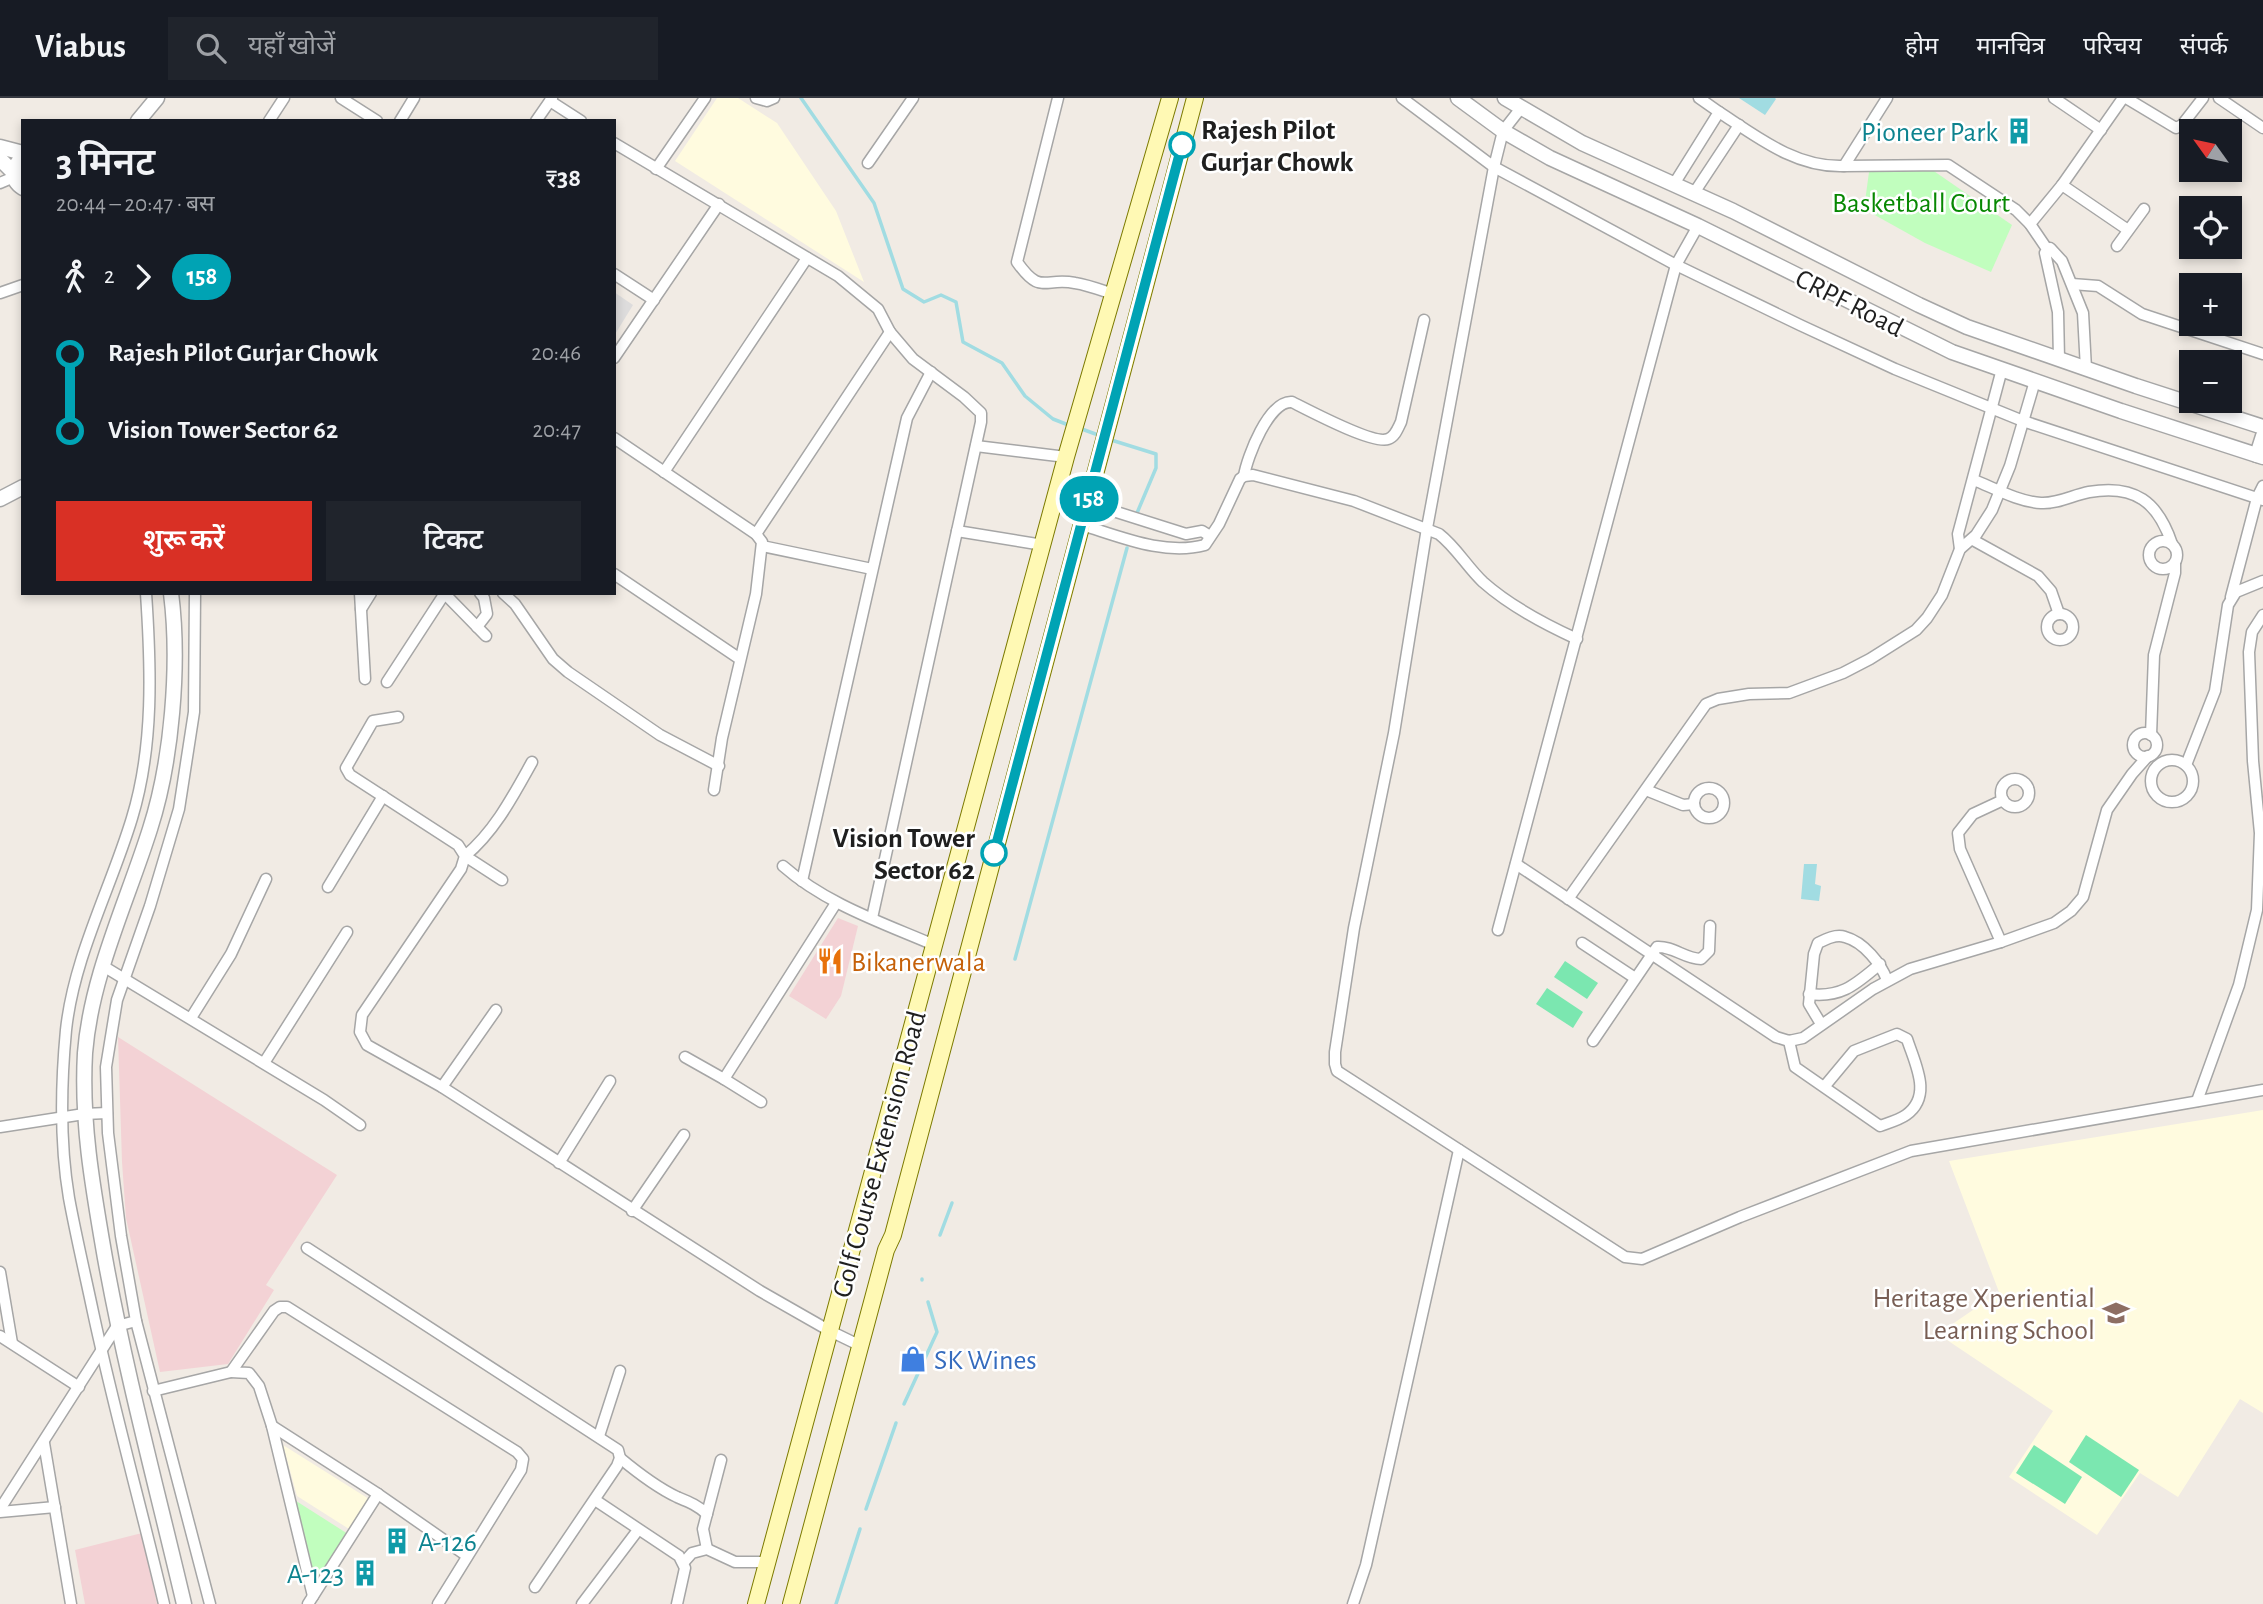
<!DOCTYPE html>
<html lang="hi">
<head>
<meta charset="utf-8">
<style>
	body { margin:0; font-family:"Alegreya Sans","Noto Sans Devanagari",sans-serif; background:#20242c; color:#f1f3f6; height:100vh; display:flex; flex-direction:column; font-size:26px; white-space:nowrap }
	* { box-sizing:border-box; margin:0 }
	p { font-size:23px; color:#9ea1a6 }
	.icon { flex:none; width:38px; height:38px; fill:none; stroke:currentColor; stroke-width:2; stroke-linecap:round; stroke-linejoin:round }
	.map { position:relative; flex:1; overflow:hidden }
	.drawer { position:absolute; left:21px; top:21px; width:595px; height:476px; display:flex; flex-direction:column; background:#171b24; border-radius:0px; box-shadow:0 4px 10px #0003 }
	.drawer>* { flex:none }
	.badge { padding:0 14px; border-radius:23px; font-size:24px; line-height:46px }
	.needle { width:46px; rotate:303deg }
	.fabs { position:absolute; left:2179px; top:21px; display:grid; gap:14px }
	.fabs a { display:grid; place-items:center; width:63px; height:63px; border-radius:0px; background:#171b24; box-shadow:0 4px 10px #0003; font-size:35px }
	.map>.badge { position:absolute; translate:-50% -50%; box-shadow:0 0 0 4px #fff }
	.legs { display:flex; align-items:center; gap:10px; height:77px; padding:0 35px; font-size:23px }
	.legs p { margin-inline-start:auto }
	.head { display:flex; align-items:center; justify-content:space-between; height:119px; padding:0 35px }
	h1 { font-size:38px; font-weight:600; line-height:52px }
	.primary-button { display:flex; gap:14px; margin-top:auto; padding:14px 35px }
	.primary-button a { flex:1; height:80px; border-radius:0px; background:#d93025; color:#fff; font-size:28px; font-weight:600; line-height:80px; text-align:center }
	.primary-button a+a { background:#20242c; color:#f1f3f6 }
	ul { padding:0 35px; list-style:none }
	li { display:flex; align-items:center; gap:24px; height:77px; font-size:26px }
	li i { display:grid; place-items:center; width:10px; height:100%; margin:0 9px; background:currentColor }
	li i::after { content:''; width:18px; height:18px; margin:-9px; border:5px solid; border-radius:50%; background:#171b24 }
	li p { margin-inline-start:auto }
	li:first-child i { background:linear-gradient(#0000 50%,currentColor 0) }
	li:last-child i { background:linear-gradient(currentColor 50%,#0000 0) }
	header { display:flex; align-items:center; gap:42px; box-sizing:border-box; height:98px; padding:0 35px; background:#171b24; border-bottom:2px solid #363941 }
	header strong { font-size:33px }
	nav { display:flex; gap:38px; margin-inline-start:auto; font-size:24px }
	.search { width:490px; height:63px; background:#20242c; display:flex; align-items:center; gap:18px; box-sizing:border-box; padding:0 24px; border-radius:0px; color:#9ea1a6; font-size:26px }
	.map>svg:first-child { display:block }
	.residential { fill:#dddcdc }
	.commercial { fill:#f3d2d5 }
	.education { fill:#fffbdf }
	.park { fill:#c1febe }
	.pitch { fill:#7be7b0 }
	.water { fill:#a1dce2 }
	.lines { fill:none; stroke-linecap:round; stroke-linejoin:round }
	.stream { stroke:#a1dce2; stroke-width:3.5 }
	.minor-casing { stroke:#a6a6a6; stroke-width:13 }
	.tertiary-casing { stroke:#a6a6a6; stroke-width:17 }
	.secondary-casing { stroke:#7c7a00; stroke-width:18 }
	.minor { stroke:#fff; stroke-width:10 }
	.tertiary { stroke:#fff; stroke-width:14 }
	.secondary { stroke:#fff9b4; stroke-width:16 }
	.line-1-casing { stroke:#fff; stroke-width:16 }
	.line-1 { stroke:#00a3b4; stroke-width:10 }
	.stop-1-dot { fill:#fff; stroke:#00a3b4; stroke-width:3.5 }
	.labels { text-anchor:middle; stroke-width:5; stroke-linejoin:round; paint-order:stroke }
	.stop-label { font-size:28px; font-weight:bold; fill:#1f1f1f; stroke:#fff; text-anchor:start }
	.culture-label { font-size:28px; fill:#0d838f; stroke:#fff; text-anchor:end }
	.park-label { font-size:28px; fill:#078802; stroke:#fff }
	.street-label { font-size:28px; fill:#1f1f1f; stroke:#fff }
	.food-label { font-size:28px; fill:#c56008; stroke:#fff; text-anchor:start }
	.education-label { font-size:28px; fill:#785e54; stroke:#fff; text-anchor:end }
	.shop-label { font-size:28px; fill:#366cbe; stroke:#fff; text-anchor:start }
</style>
</head>
<body>
<header>
<strong>Viabus</strong>
<div class="search"><svg class="icon" aria-label="search" viewBox="0 0 24 24"><circle cx="10" cy="10" r="6"/><path d="M15 15l6 6"/></svg>यहाँ खोजें</div>
<nav><a>होम</a><a>मानचित्र</a><a>परिचय</a><a>संपर्क</a></nav>
</header>
<div class="map">
<svg width="2263" height="1506" viewBox="0 0 2263 1506">
	<rect width="100%" height="100%" fill="#f1ebe4"/>
	<!-- residential -->
	<polygon class="residential" points="614,194 633,207 614,238"/>
	<!-- commercial -->
	<g class="commercial">
		<polygon points="838,820 858,828 841,898 826,921 789,898"/>
		<polygon points="118,939 337,1077 266,1187 274,1192 228,1266 160,1274 126,1120 122,1064"/>
		<polygon points="142,1435 157,1506 85,1506 75,1452"/>
	</g>
	<!-- education -->
	<g class="education">
		<polygon points="717,0 738,0 777,25 836,113 864,184 675,63"/>
		<polygon points="2263,1012 2263,1315 2240,1301 2178,1399 2140,1375 2097,1437 2009,1379 2053,1313 1938,1236 1999,1194 1949,1063"/>
		<polygon points="283,1347 369,1401 349,1431 297,1398"/>
	</g>
	<!-- park -->
	<g class="park">
		<polygon points="1928,69 2012,127 1991,174 1925,145 1864,111 1869,74"/>
		<polygon points="293,1401 348,1436 314,1490"/>
	</g>
	<!-- pitch -->
	<g class="pitch">
		<polygon points="1565,863 1598,885 1587,901 1554,879"/>
		<polygon points="1547,890 1583,914 1573,930 1536,906"/>
		<polygon points="2086,1337 2139,1372 2121,1399 2069,1364"/>
		<polygon points="2034,1347 2082,1379 2065,1406 2016,1375"/>
	</g>
	<!-- water -->
	<g class="water">
		<polygon points="1739,0 1775,0 1776,1 1765,17"/>
		<polygon points="1804,766 1817,766 1815,786 1821,788 1819,803 1801,801"/>
	</g>
	<g class="lines">
		<!-- stream -->
		<g class="stream">
			<polyline points="801,0 874,105 903,191 924,204 941,197 956,204 963,244 1002,265 1025,298 1053,321 1071,328"/>
			<polyline points="1079,330 1101,338"/>
			<polyline points="1108,341 1156,356 1156,370 1137,415"/>
			<polyline points="1015,861 1127,450"/>
			<polyline points="940,1137 952,1105"/>
			<polyline points="922,1181 922,1182"/>
			<polyline points="904,1306 937,1234 928,1204"/>
			<polyline points="866,1411 896,1325"/>
			<polyline points="836,1506 860,1431"/>
		</g>
		<!-- minor casing -->
		<g class="minor-casing">
			<g id="minor">
				<polyline points="341,0 377,23"/>
				<polyline points="756,0 767,3 774,0"/>
				<path d="M1058,0L1017,164C1041,198 1044,179 1075,185C1088,187 1101,192 1113,196"/>
				<polyline points="1402,0 1494,69 1676,167 1800,227 1895,271 2023,323 2263,402"/>
				<polyline points="2054,0 2101,32"/>
				<polyline points="2126,0 2176,30 2182,27 2203,0"/>
				<polyline points="2219,0 2263,30"/>
				<polyline points="550,3 581,23"/>
				<polyline points="1521,10 1503,33 1494,69 1427,430 1394,635 1354,830 1335,954 1335,966 1337,973 1625,1159 1642,1161 1740,1119 1911,1053 2263,992"/>
				<path d="M1719,14C1757,39 1796,70 1844,68L1887,0"/>
				<polyline points="269,23 284,0"/>
				<polyline points="400,23 414,0"/>
				<polyline points="536,23 552,0"/>
				<polyline points="614,45 838,178 878,211 890,234 913,261 964,299 981,315 981,324 872,820"/>
				<polyline points="868,65 913,0"/>
				<polyline points="1844,68 1948,67 2016,112 2030,126 2047,151"/>
				<polyline points="656,71 705,0"/>
				<polyline points="0,85 14,79"/>
				<polyline points="1674,86 1719,14 1699,0"/>
				<polyline points="2062,87 2128,132"/>
				<polyline points="1694,95 1739,27"/>
				<polyline points="2030,126 2062,87 2123,0"/>
				<polyline points="2117,148 2144,111"/>
				<polyline points="614,176 654,202"/>
				<polyline points="2072,186 2098,188 2142,216 2263,256"/>
				<polyline points="0,195 23,187"/>
				<polyline points="614,260 719,106"/>
				<polyline points="2059,261 2058,214 2045,155 2050,150 2062,163 2083,215 2086,271"/>
				<polyline points="614,340 756,436 762,444 756,496 722,640 714,692"/>
				<polyline points="976,348 1066,359"/>
				<polyline points="664,374 807,160"/>
				<path d="M1244,378C1247,359 1269,302 1292,304C1308,312 1374,347 1388,341C1395,339 1398,330 1401,324L1424,222"/>
				<path d="M1974,382C1994,390 2019,404 2041,405C2058,406 2073,397 2089,394C2135,386 2158,404 2172,446"/>
				<polyline points="1088,405 1186,436 1202,433 1210,438"/>
				<path d="M1082,427C1121,439 1165,458 1205,447L1219,426L1240,381L1244,378L1253,377L1354,403L1439,436C1456,449 1467,469 1483,484C1510,508 1544,526 1577,541"/>
				<polyline points="957,433 1043,447"/>
				<polyline points="756,436 890,234"/>
				<polyline points="1973,442 2038,478 2051,493 2059,516"/>
				<circle cx="2163" cy="457" r="14"/>
				<polyline points="762,448 872,471"/>
				<polyline points="1960,451 1958,436 2002,271"/>
				<polyline points="614,476 740,561"/>
				<path d="M146,495C151,569 154,648 132,720C111,790 74,858 66,932C61,985 60,1047 69,1100C76,1138 85,1176 93,1214C114,1312 141,1408 164,1506"/>
				<polyline points="360,495 365,581"/>
				<polyline points="444,495 486,538"/>
				<polyline points="503,495 515,506 553,561 568,574 660,637 719,668"/>
				<polyline points="2231,499 2257,400 2263,388"/>
				<polyline points="361,511 371,495"/>
				<circle cx="2060" cy="529" r="13"/>
				<polyline points="477,529 487,516 484,500 480,495"/>
				<polyline points="387,584 445,495"/>
				<polyline points="398,619 373,623 346,670 350,677 458,747 465,758 461,771 362,917 360,934 367,947 442,989 760,1193 830,1233 861,1248"/>
				<circle cx="2145" cy="647" r="12"/>
				<polyline points="2151,637 2154,557 2175,475 2175,466"/>
				<circle cx="2172" cy="683" r="21"/>
				<polyline points="2186,667 2215,593 2228,507 2236,494 2263,483"/>
				<circle cx="2015" cy="695" r="14"/>
				<circle cx="1709" cy="705" r="15"/>
				<polyline points="1646,692 1683,707 1694,706"/>
				<polyline points="1516,766 1776,939 1789,943 1803,940 1873,891 1910,871 2001,844 2054,825 2071,813 2083,799 2107,712 2132,676 2148,658"/>
				<path d="M783,768C826,806 883,825 934,847"/>
				<path d="M502,782L465,758C495,733 513,698 532,664"/>
				<polyline points="802,783 907,320 931,274"/>
				<polyline points="328,789 383,698"/>
				<polyline points="1568,801 1706,606 1718,601 1749,596 1789,595 1843,575 1870,561 1916,532 1927,520 1942,497 1960,451 1976,437 1992,412 2010,368 2035,283"/>
				<polyline points="1498,832 1676,167 1698,128"/>
				<polyline points="2001,844 1960,751 1958,735 1973,716 2003,702"/>
				<polyline points="1582,845 1635,880"/>
				<polyline points="103,868 324,1002 360,1027"/>
				<path d="M1809,896C1842,900 1856,886 1880,866"/>
				<polyline points="191,920 231,856 266,781"/>
				<path d="M1821,926L1809,906L1814,856L1818,845C1826,841 1836,836 1845,839C1864,844 1881,866 1887,882"/>
				<path d="M1593,943L1657,849C1673,848 1685,861 1701,861L1709,853L1710,828"/>
				<path d="M1789,943L1795,969L1880,1028C1888,1025 1899,1022 1906,1017C1933,998 1915,966 1907,941L1897,936L1854,953L1824,989"/>
				<polyline points="685,959 724,981 836,805"/>
				<polyline points="264,965 347,834"/>
				<polyline points="724,981 761,1004"/>
				<polyline points="442,989 496,912"/>
				<polyline points="2197,1003 2239,887 2257,812 2260,735 2253,663 2249,554 2252,534 2263,517"/>
				<polyline points="0,1029 84,1016 107,1015"/>
				<polyline points="559,1065 610,983"/>
				<polyline points="632,1113 684,1037"/>
				<polyline points="307,1150 618,1352 620,1360 617,1368 535,1489"/>
				<polyline points="0,1174 12,1245"/>
				<polyline points="136,1223 210,1506"/>
				<polyline points="0,1238 79,1289"/>
				<polyline points="153,1293 231,1274"/>
				<polyline points="272,1328 378,1396 467,1458"/>
				<polyline points="599,1338 620,1273"/>
				<polyline points="44,1345 71,1506"/>
				<path d="M620,1360C638,1375 656,1389 677,1399C689,1404 697,1407 707,1416"/>
				<polyline points="595,1402 679,1458 685,1470 677,1506"/>
				<polyline points="0,1411 117,1228 136,1223 121,1138 108,1035 106,969 117,902 150,808 179,711 194,614 195,495"/>
				<polyline points="0,1414 55,1409"/>
				<polyline points="707,1451 703,1431 721,1362"/>
				<polyline points="684,1464 692,1455 707,1451 735,1464 767,1464"/>
				<polyline points="313,1498 272,1328 259,1288 249,1275 231,1274 274,1213 280,1209 287,1209 517,1354 523,1361 521,1372 438,1506"/>
				<polyline points="308,1506 378,1396"/>
				<polyline points="582,1506 638,1432"/>
				<polyline points="1353,1506 1366,1467 1459,1052"/>
			</g>
		</g>
		<!-- tertiary casing -->
		<g class="tertiary-casing">
			<g id="tertiary">
				<polyline points="1458,0 1503,33 1550,60 1698,128 1952,254 2121,313 2263,359"/>
				<polyline points="1505,0 1582,45 1733,113 1919,207 1967,229 2136,288 2263,329"/>
				<polyline points="138,23 157,0"/>
				<polyline points="0,49 23,55"/>
				<path d="M23,59C12,68 10,82 23,90"/>
				<polyline points="0,61 13,74"/>
				<polyline points="2257,357 2263,338"/>
				<polyline points="0,401 23,389"/>
				<path d="M171,495C180,566 172,663 150,731C127,804 91,878 85,955C81,1025 93,1091 105,1160C126,1276 157,1391 184,1506"/>
			</g>
		</g>
		<!-- secondary casing -->
		<g class="secondary-casing">
			<g id="secondary">
				<polyline points="756,1506 1066,359 1170,0"/>
				<polyline points="791,1506 886,1152 893,1137 1195,0"/>
			</g>
		</g>
		<!-- minor -->
		<use href="#minor" class="minor"/>
		<!-- tertiary -->
		<use href="#tertiary" class="tertiary"/>
		<!-- secondary -->
		<use href="#secondary" class="secondary"/>
	</g>
	<g class="lines">
		<!-- line-1 casing -->
		<g class="line-1-casing">
			<polyline id="line-1" points="994,755 1182,47"/>
		</g>
		<!-- line-1 -->
		<use href="#line-1" class="line-1"/>
	</g>
	<!-- icons -->
	<defs>
		<g id="building-bare" transform="scale(2.1)"><path d="M-4-6H4V6H1V3H-1V6H-4ZM-2.5-4.3h1.7v1.8h-1.7ZM.8-4.3h1.7v1.8H.8ZM-2.5-1h1.7V.8h-1.7ZM.8-1h1.7V.8H.8Z" fill="#0f9aa8" stroke="#fff" stroke-width="2.5" paint-order="stroke"/></g>
		<g id="restaurant-bare" transform="scale(2.1)"><path d="M-5-6h1v4h1v-4h1v4h1v-4h1v5L-1.5 .5V6h-2V.5L-5-1ZM5-6V6H3V1.5H1.5Q1.5-4 5-6Z" fill="#e8710a" stroke="#fff" stroke-width="2.5" paint-order="stroke"/></g>
		<g id="school-bare" transform="scale(2.1)"><path d="M0-5L7-2L0 1L-7-2ZM-4 1L0 2.5L4 1V4Q0 6-4 4Z" fill="#8d6e63" stroke="#fff" stroke-width="2.5" paint-order="stroke"/></g>
		<g id="shop-bare" transform="scale(2.1)"><path d="M-5-2.5h2.3a2.7 3.5 0 0 1 5.4 0H5L5.5 6h-11ZM-1.5-2.5h3a1.5 2.3 0 0 0-3 0Z" fill="#3f7fe0" stroke="#fff" stroke-width="2.5" paint-order="stroke"/></g>
	</defs>
	<g fill-rule="evenodd">
		<use href="#building-bare" x="2019" y="33"/>
		<use href="#restaurant-bare" x="830" y="863"/>
		<use href="#school-bare" x="2116" y="1215"/>
		<use href="#shop-bare" x="913" y="1261"/>
		<use href="#building-bare" x="397" y="1443"/>
		<use href="#building-bare" x="365" y="1475"/>
	</g>
	<!-- markers -->
	<g class="stop-1-dot">
		<circle cx="1182" cy="47" r="12"/>
		<circle cx="994" cy="755" r="12"/>
	</g>
	<g class="labels">
		<!-- stop labels -->
		<g class="stop-label">
			<text x="1201" y="41">Rajesh Pilot<tspan x="1201" dy="32">Gurjar Chowk</tspan></text>
			<text x="975" y="749" text-anchor="end">Vision Tower<tspan x="975" dy="32">Sector 62</tspan></text>
		</g>
		<!-- culture labels -->
		<g class="culture-label">
			<text x="1998" y="43">Pioneer Park</text>
			<text x="418" y="1453" text-anchor="start">A-126</text>
			<text x="344" y="1485">A-123</text>
		</g>
		<!-- park labels -->
		<g class="park-label">
			<text x="1921" y="114">Basketball Court</text>
		</g>
		<!-- street labels -->
		<g class="street-label">
			<text transform="translate(1850 204) rotate(27)" y="10">CRPF Road</text>
			<text transform="translate(878 1056) rotate(-75)" y="10">Golf Course Extension Road</text>
		</g>
		<!-- food labels -->
		<g class="food-label">
			<text x="851" y="873">Bikanerwala</text>
		</g>
		<!-- education labels -->
		<g class="education-label">
			<text x="2095" y="1209">Heritage Xperiential<tspan x="2095" dy="32">Learning School</tspan></text>
		</g>
		<!-- shop labels -->
		<g class="shop-label">
			<text x="934" y="1271">SK Wines</text>
		</g>
	</g>
</svg>
<div class="fabs">
<a><svg class="needle" viewBox="-14 -14 28 28"><path d="M0-13l5 13h-10z" fill="#e53935"/><path d="M0 13l5-13h-10z" fill="#9ea1a6"/></svg></a>
<a><svg class="icon" aria-label="locate" viewBox="0 0 24 24"><circle cx="12" cy="12" r="6"/><path d="M12 2v4M12 18v4M2 12h4M18 12h4"/></svg></a>
<a>+</a>
<a>−</a>
</div>
<b class="badge" style="left:1089px;top:401px;background:#00a3b4;color:#fff">158</b>
<section class="drawer">
<div class="head"><div><h1>3 मिनट</h1><p>20:44 – 20:47 · बस</p></div><b>₹38</b></div>
<div class="legs"><svg class="icon" aria-label="walk" viewBox="0 0 24 24"><circle cx="13" cy="4" r="2"/><path d="M13 8l-2 6 4 7M11 14l-3 7M7 12l3-4h3l4 4"/></svg>2<svg class="icon" aria-label="forward" viewBox="0 0 24 24"><path d="M9 5l7 7-7 7"/></svg><b class="badge" style="background:#00a3b4;color:#fff">158</b></div>
<ul>
<li><i style="color:#00a3b4"></i><b>Rajesh Pilot Gurjar Chowk</b><p>20:46</p></li>
<li><i style="color:#00a3b4"></i><b>Vision Tower Sector 62</b><p>20:47</p></li>
</ul>
<div class="primary-button"><a>शुरू करें</a><a>टिकट</a></div>
</section>
</div>
</body>
</html>
